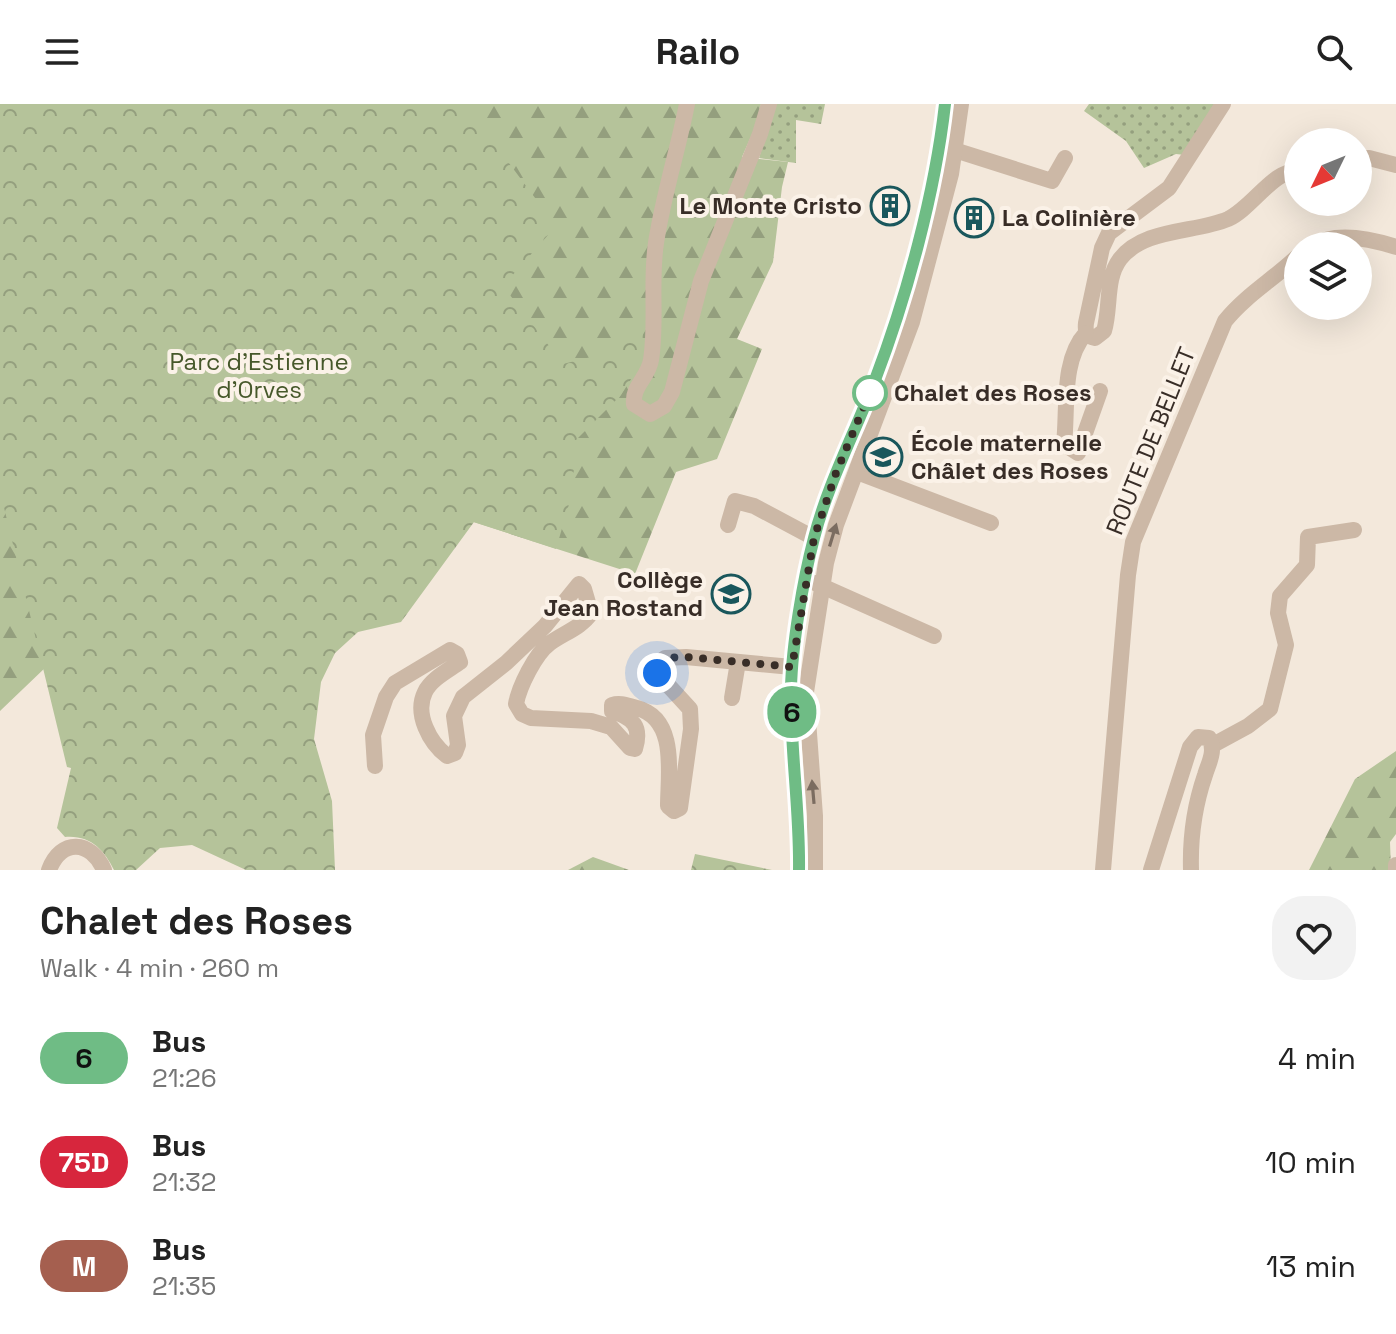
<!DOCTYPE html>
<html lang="en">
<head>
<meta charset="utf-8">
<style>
	body { margin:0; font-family:"Space Grotesk",sans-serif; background:#f2f2f2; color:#222; height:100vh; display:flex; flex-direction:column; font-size:30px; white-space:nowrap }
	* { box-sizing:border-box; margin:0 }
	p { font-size:26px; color:#767676 }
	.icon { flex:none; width:44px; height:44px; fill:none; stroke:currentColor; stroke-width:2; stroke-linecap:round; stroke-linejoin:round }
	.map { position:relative; height:766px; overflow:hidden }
	.side { display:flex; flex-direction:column; background:#fff; flex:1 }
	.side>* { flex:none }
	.badge { padding:0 16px; border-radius:26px; font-size:28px; line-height:52px }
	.needle { width:52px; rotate:227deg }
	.controls { position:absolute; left:1284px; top:24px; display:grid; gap:16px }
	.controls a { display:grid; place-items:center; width:88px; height:88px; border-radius:50%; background:#fff; box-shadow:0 8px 32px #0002; font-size:40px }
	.you { position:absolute; width:40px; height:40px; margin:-20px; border:6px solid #fff; border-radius:50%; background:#1a73e8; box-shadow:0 0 0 12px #1a73e833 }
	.map>.badge { position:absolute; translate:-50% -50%; box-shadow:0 0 0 4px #fff }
	.round { display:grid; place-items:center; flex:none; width:84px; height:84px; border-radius:32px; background:#f2f2f2 }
	.headline { display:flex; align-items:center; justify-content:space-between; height:136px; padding:0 40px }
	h1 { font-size:38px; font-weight:800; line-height:60px }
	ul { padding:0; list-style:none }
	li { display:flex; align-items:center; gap:24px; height:104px; padding:0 40px }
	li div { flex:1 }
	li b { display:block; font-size:30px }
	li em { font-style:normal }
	li .badge { min-width:88px; font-weight:700; text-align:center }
	header { display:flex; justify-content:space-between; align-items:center; height:104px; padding:0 40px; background:#fff; font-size:36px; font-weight:800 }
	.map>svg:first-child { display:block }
	.forest { fill:url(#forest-firs) }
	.park { fill:url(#park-crowns) }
	.garden { fill:url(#garden-dots) }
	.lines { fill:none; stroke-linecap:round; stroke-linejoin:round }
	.minor { stroke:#ccb8a6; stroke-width:16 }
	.oneway { fill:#7b6c60 }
	.line-casing { stroke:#fff; stroke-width:18 }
	.line { stroke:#6fbc85; stroke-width:12 }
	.walk { stroke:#382d27; stroke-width:8; stroke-dasharray:0 14.4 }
	.stop-dot { fill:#fff; stroke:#6fbc85; stroke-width:4 }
	.labels { text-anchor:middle; stroke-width:8; stroke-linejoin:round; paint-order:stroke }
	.poi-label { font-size:24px; font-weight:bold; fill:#382d27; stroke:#fbf2e8; text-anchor:end }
	.park-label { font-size:24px; fill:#46582a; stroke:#fbf2e8 }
	.stop-label { font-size:24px; font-weight:bold; fill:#382d27; stroke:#fbf2e8; text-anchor:start }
	.street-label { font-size:24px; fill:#382d27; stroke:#fbf2e8 }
</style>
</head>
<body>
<header><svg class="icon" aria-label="menu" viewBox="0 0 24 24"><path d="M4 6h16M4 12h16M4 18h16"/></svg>Railo<svg class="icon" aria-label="search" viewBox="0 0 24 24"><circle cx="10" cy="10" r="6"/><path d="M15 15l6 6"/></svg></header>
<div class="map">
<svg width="1396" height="766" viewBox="0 0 1396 766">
	<defs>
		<pattern id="forest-firs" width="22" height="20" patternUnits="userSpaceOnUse" patternTransform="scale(2)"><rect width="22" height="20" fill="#b5c39a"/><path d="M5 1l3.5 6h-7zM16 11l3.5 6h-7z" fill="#949f7e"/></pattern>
		<pattern id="park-crowns" width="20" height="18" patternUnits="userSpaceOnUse" patternTransform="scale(2)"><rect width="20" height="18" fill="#b5c39a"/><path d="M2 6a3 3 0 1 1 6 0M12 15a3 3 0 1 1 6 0" fill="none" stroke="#949f7e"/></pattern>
		<pattern id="garden-dots" width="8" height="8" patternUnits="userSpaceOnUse" patternTransform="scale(2)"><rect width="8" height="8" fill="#b5c39a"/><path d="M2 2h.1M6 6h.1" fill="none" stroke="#949f7e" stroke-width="1.8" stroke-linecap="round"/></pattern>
	</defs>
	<rect width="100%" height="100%" fill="#f3e8db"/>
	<!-- forest -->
	<g class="forest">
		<polygon points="0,0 761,0 757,19 742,53 788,58 782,83 773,158 737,235 762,245 717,355 676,368 635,470 383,389 70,540 0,607"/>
		<polygon points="1396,647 1396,730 1390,738 1391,766 1309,766 1355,675"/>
		<polygon points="593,753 629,766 568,766"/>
	</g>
	<!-- park -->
	<g class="park">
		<path d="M0,0H465L556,122L503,182L563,260L595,252L643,222L642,258L621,291L576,336L572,390L556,445L474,418L401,518L358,528L335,549L321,578L314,635L332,697L335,766H246L192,741L160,744L136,766H114C104,746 91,731 65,733L57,724L71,664L67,663L0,387Z"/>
		<polygon points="695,750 772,766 691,766"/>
	</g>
	<!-- garden -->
	<g class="garden">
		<polygon points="775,0 825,0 821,20 796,16 796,59 759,54"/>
		<polygon points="1089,0 1217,0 1185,51 1176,50 1144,64 1126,37 1084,7"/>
	</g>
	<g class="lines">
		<!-- minor -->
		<g class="minor">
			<path d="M687,0C678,46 663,92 656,139C650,178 657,218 651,256C648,274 632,282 634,300L650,310L664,302L672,288L701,177L760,30L769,0"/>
			<path d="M1223,0L1169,84L1109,129L1102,144L1086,219C1085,227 1086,232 1095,234L1104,227C1111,204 1105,175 1120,155C1144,124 1195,129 1228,115C1252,104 1274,65 1298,67"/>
			<polyline points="945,43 1052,77 1065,54"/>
			<polyline points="1358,55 1369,54 1396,61"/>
			<path d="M1312,142C1335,127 1371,135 1396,143"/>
			<path d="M1086,229C1061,256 1068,305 1064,340L1078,349L1100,287"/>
			<polyline points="857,368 991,419"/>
			<polyline points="728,421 735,397 754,402 814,434"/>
			<polyline points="815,479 934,532"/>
			<polyline points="732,594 738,558"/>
			<polyline points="1213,641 1248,622 1270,605 1286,541 1278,509 1280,492 1307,461 1308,433 1354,426"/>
			<path d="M375,662L373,631L386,593L395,579L450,546L457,550L460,558C449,566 431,575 425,588C414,610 430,639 447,652L455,649L458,641L454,612L463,593L506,559L545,522L579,480L584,485L591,509C582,523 564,529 550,539C535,550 519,583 516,600L522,610L531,614L591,617L611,623L630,644L635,645C642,622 633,614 612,607V601C621,598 628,602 637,604C678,615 668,670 668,702L674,707L680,704L691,625L690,605L657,569L656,561L665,554L686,553L792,563"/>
			<path d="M49,766C61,734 91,736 104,766"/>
			<path d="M799,766C800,705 790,645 791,584C791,542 803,476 814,434C829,379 855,329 875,276C907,192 935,89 945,0"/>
			<polyline points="815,766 815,712 806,588 826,459 836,421 912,218 951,70 961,0"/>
			<path d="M1103,766L1128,471L1133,438L1225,217C1246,191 1274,175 1298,152"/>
			<path d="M1151,766L1190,643L1198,633L1209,634C1216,647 1209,658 1205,671C1194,703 1190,732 1191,766"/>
			<polyline points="1396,766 1396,761"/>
		</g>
	</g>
	<!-- one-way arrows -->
	<defs><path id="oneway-solid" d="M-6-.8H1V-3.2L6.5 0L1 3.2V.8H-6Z" transform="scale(2)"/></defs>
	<g class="oneway">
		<use href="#oneway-solid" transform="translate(833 431) rotate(-73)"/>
		<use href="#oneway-solid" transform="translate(813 688) rotate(-95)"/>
	</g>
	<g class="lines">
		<!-- line casing -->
		<g class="line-casing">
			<path id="line" d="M799,766C800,705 790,645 791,584C792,541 803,476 814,434C828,379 855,329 875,276C907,192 935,89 945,0"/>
		</g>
		<!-- line -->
		<use href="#line" class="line"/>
		<!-- walk -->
		<polyline class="walk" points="657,569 656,561 665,554 686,553 792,563 814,434 836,369 873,281 870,289"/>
	</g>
	<!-- icons -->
	<defs>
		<g id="building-ring" transform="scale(2)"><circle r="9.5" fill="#fbf2e8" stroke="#1a575c" stroke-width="1.5"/><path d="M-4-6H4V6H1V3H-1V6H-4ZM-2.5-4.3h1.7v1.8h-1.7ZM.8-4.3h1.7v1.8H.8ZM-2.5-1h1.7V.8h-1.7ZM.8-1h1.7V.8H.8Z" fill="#1a575c"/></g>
		<g id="school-ring" transform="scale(2)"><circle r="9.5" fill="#fbf2e8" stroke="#1a575c" stroke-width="1.5"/><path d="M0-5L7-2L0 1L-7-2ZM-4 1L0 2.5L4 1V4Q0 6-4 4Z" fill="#1a575c"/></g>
	</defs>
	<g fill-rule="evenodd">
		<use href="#building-ring" x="890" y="102"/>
		<use href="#building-ring" x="974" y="114"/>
		<use href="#school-ring" x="883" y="353"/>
		<use href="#school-ring" x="731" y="490"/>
	</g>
	<!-- markers -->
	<circle class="stop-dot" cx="870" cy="289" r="16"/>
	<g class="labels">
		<!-- poi labels -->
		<g class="poi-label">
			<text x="862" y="110">Le Monte Cristo</text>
			<text x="1002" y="122" text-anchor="start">La Colinière</text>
			<text x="911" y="347" text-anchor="start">École maternelle<tspan x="911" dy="28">Châlet des Roses</tspan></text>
			<text x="703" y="484">Collège<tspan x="703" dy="28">Jean Rostand</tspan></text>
		</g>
		<!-- park labels -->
		<g class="park-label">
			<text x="259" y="266">Parc d'Estienne<tspan x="259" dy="28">d'Orves</tspan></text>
		</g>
		<!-- stop labels -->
		<g class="stop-label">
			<text x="894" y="297">Chalet des Roses</text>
		</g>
		<!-- street labels -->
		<g class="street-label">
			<text transform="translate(1151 337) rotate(-68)" y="8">ROUTE DE BELLET</text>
		</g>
	</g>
</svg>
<div class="controls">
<a><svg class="needle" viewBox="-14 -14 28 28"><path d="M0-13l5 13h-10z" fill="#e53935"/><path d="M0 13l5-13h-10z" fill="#767676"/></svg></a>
<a><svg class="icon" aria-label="layers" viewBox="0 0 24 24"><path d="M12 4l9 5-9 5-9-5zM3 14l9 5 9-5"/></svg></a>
</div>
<div class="you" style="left:657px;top:569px"></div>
<b class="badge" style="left:792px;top:608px;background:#6fbc85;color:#111">6</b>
</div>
<section class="side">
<div class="headline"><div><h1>Chalet des Roses</h1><p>Walk · 4 min · 260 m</p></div><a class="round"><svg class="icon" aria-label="heart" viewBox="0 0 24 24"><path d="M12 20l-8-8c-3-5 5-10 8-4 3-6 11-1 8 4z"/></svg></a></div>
<ul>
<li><span class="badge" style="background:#6fbc85;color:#111">6</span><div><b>Bus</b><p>21:26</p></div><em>4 min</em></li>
<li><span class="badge" style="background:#d7263d;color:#fff">75D</span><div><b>Bus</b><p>21:32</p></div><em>10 min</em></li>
<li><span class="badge" style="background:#a55f4f;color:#fff">M</span><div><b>Bus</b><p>21:35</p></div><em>13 min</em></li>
</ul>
</section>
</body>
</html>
